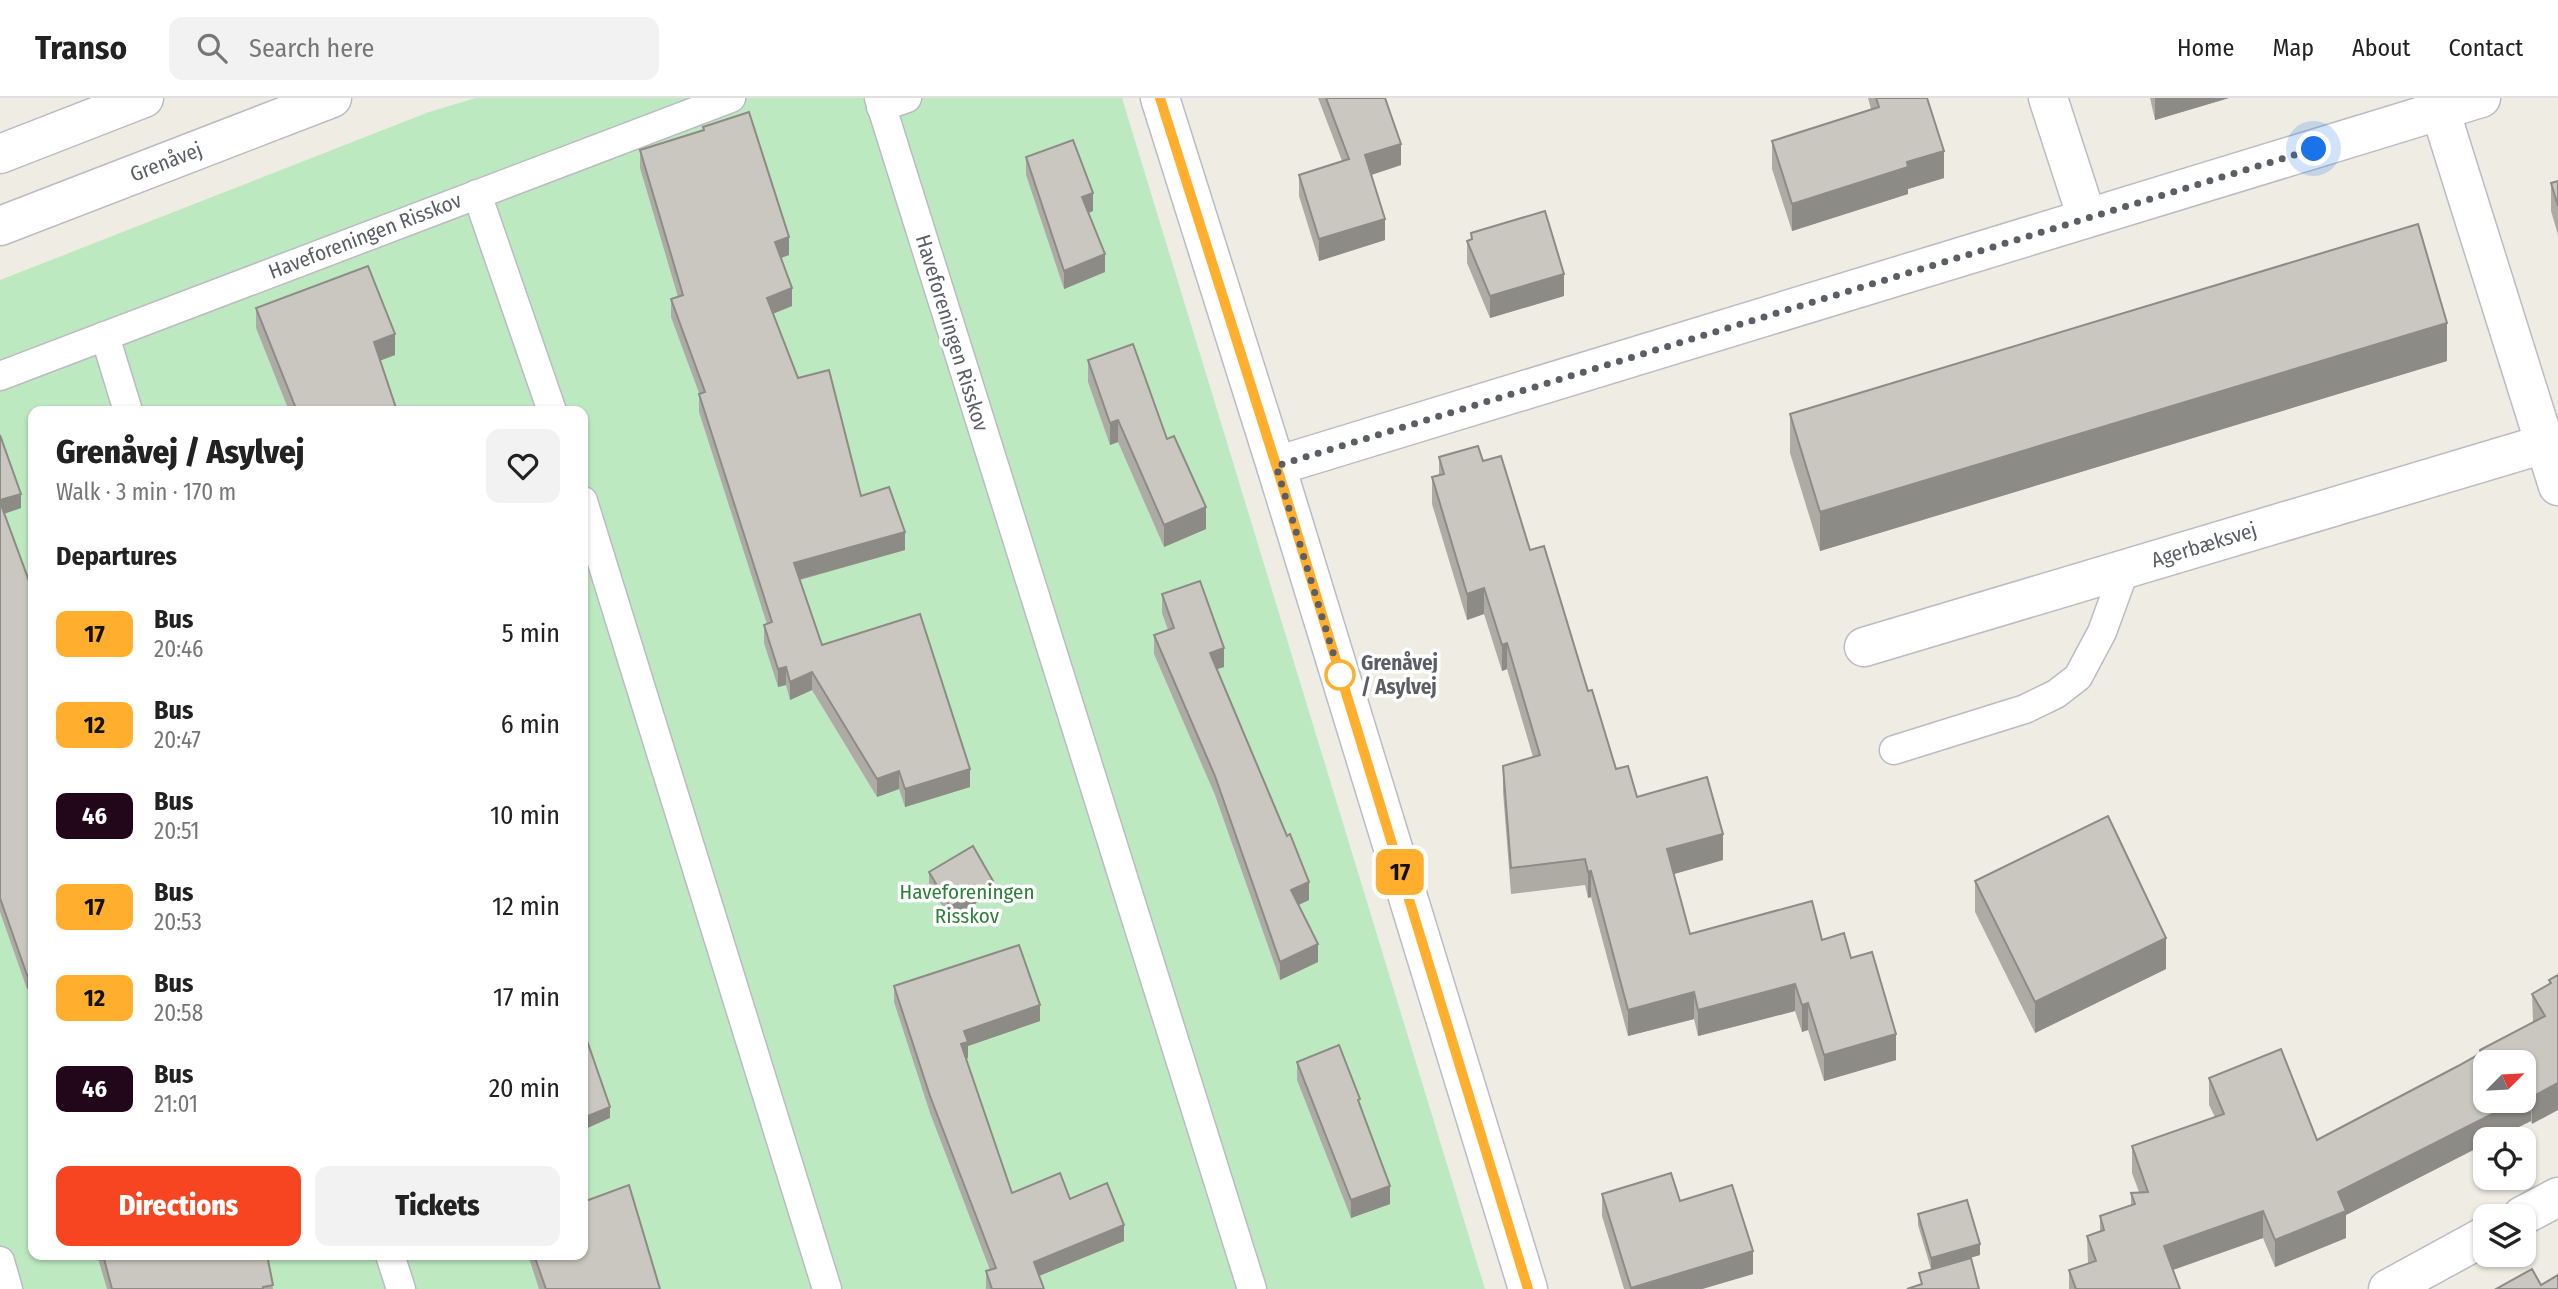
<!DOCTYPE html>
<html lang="en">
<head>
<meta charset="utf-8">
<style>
	body { margin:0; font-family:"Fira Sans Condensed",sans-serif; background:#f2f2f2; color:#222; height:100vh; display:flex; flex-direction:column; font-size:26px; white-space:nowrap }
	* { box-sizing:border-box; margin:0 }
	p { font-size:23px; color:#767676 }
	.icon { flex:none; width:38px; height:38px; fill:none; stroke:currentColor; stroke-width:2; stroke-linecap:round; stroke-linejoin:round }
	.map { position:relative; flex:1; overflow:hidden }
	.drawer { position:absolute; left:28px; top:308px; width:560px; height:854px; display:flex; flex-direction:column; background:#fff; border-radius:14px; box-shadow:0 2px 5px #0004 }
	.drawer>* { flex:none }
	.badge { padding:0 14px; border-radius:10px; font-size:24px; line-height:46px }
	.needle { width:46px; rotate:66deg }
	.buttons { position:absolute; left:2473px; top:952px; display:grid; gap:14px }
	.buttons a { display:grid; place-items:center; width:63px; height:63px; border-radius:14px; background:#fff; box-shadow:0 2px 5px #0004; font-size:35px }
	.you { position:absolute; width:35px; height:35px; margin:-18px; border:5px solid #fff; border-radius:50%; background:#1a73e8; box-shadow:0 0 0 10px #1a73e833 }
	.map>.badge { position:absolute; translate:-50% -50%; box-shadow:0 0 0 4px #fff }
	h2 { padding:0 28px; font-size:26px; line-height:63px }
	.round { display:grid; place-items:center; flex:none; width:74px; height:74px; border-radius:14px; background:#f2f2f2 }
	.head { display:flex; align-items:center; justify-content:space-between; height:119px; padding:0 28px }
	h1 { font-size:33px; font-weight:800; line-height:52px }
	.action { display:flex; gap:14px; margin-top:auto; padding:14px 28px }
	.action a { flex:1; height:80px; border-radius:14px; background:#f74521; color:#fff; font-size:28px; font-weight:800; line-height:80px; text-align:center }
	.action a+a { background:#f2f2f2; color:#222 }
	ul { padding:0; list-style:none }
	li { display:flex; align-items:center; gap:21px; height:91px; padding:0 28px }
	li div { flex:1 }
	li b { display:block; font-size:26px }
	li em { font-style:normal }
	li .badge { min-width:77px; font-weight:700; text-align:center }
	header { display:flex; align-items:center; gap:42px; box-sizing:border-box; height:98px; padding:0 35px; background:#fff; border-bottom:2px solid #e0e0e0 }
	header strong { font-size:33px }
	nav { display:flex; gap:38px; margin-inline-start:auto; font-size:24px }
	.search { width:490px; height:63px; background:#f2f2f2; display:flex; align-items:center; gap:18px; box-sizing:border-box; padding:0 24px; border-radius:14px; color:#767676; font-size:26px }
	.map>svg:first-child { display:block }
	.green { fill:#bde9c1; fill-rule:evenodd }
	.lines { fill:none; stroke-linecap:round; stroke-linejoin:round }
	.service-casing { stroke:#bbbcc3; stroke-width:31 }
	.minor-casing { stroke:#bbbcc3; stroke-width:41 }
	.tertiary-casing { stroke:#bbbcc3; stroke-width:41 }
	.service { stroke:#fff; stroke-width:28 }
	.minor { stroke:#fff; stroke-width:38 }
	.tertiary { stroke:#fff; stroke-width:38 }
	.wall { fill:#aeaba5 }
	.shaded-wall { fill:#8d8b86 }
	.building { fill:#cac7c0; stroke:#8d8b86; stroke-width:2 }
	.line-casing { stroke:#fff; stroke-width:16 }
	.line { stroke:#ffae2d; stroke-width:10 }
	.walk { stroke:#5b5e65; stroke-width:7; stroke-dasharray:0 12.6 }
	.stop-dot { fill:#fff; stroke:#ffae2d; stroke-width:3.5 }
	.labels { text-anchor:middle; stroke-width:7; stroke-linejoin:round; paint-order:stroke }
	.street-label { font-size:21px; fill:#5b5e65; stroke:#fff }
	.stop-label { font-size:21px; font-weight:bold; fill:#5b5e65; stroke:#fff; text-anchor:start }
	.park-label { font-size:21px; fill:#2d8239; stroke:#fff }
</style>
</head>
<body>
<header>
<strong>Transo</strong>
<div class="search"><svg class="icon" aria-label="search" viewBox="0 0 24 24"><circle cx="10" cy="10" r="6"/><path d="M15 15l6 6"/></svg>Search here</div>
<nav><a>Home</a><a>Map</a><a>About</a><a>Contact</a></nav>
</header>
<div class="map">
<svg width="2558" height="1191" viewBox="0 0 2558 1191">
	<rect width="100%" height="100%" fill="#efede3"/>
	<!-- green -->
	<path class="green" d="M476,0H1122L1485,1191H0V182L429,14ZM33,313H583V1157H33Z"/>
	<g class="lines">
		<!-- service casing -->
		<g class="service-casing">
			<g id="service">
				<polyline points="879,0 1252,1191"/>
				<polyline points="881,9 907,0"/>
				<polyline points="477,96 552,313"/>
				<polyline points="105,238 128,313"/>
				<polyline points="0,278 731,0"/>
				<polyline points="583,403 827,1191"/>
				<polyline points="1894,652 2025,611 2056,596 2078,579 2102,534 2125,471"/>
				<polyline points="390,1157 401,1191"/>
				<polyline points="0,1163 8,1191"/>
			</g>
		</g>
		<!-- minor casing -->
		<g class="minor-casing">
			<g id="minor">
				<polyline points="2048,0 2087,120"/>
				<polyline points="2440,12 2558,388"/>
				<polyline points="1276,368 2481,0"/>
				<polyline points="1864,549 2544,346"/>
				<polyline points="2522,1118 2558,1099"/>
				<polyline points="2388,1191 2485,1138"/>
			</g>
		</g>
		<!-- tertiary casing -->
		<g class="tertiary-casing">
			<g id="tertiary">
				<polyline points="1160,0 1276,368 1528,1191"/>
				<polyline points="0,56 144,0"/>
				<polyline points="0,128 332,0"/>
			</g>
		</g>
		<!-- service -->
		<use href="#service" class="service"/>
		<!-- minor -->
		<use href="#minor" class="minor"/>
		<!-- tertiary -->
		<use href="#tertiary" class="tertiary"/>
	</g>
	<!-- wall -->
	<g class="wall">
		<polygon points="1318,0 1385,0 1401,67 1371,77 1385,142 1319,163 1299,98 1299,77 1342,63"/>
		<polygon points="1868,0 1927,0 1944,80 1908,91 1908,96 1792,133 1772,71 1772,43 1871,11"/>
		<polygon points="2150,0 2229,0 2155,22"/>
		<polygon points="703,29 789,157 781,160 792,208 773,216 798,280 861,398 905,452 800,482 822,547 970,689 905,709 899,691 877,699 812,592 790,602 786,587 778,589 764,545 764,527 767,526 699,314 699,295 671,219 671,201 678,199 640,70 640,52 703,33"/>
		<polygon points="1026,59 1093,113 1089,115 1105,174 1064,191 1026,77"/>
		<polygon points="2558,83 2558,137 2551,113 2551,85"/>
		<polygon points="1471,135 1564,198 1490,220 1467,165 1467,143 1471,141"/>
		<polygon points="256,210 395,257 380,262 397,313 289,313 256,230"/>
		<polygon points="1088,262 1167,341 1206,431 1164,449 1118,344 1110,347 1088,284"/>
		<polygon points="2447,263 1820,453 1790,355 1790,316"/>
		<polygon points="0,337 21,410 4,416 33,494 27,891 0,814"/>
		<polygon points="1439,359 1483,363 1530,452 1588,593 1616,671 1637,699 1723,762 1674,776 1690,836 1822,842 1851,860 1896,962 1824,983 1808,932 1802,934 1795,913 1698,938 1694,921 1628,938 1591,799 1588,800 1585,787 1511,796 1503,694 1503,668 1533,659 1507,571 1502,573 1484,516 1467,522 1432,406 1432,379 1439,377"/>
		<polygon points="1162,496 1224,569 1217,571 1309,802 1299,807 1318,864 1280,882 1215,697 1154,556 1154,537 1168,532 1162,515"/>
		<polygon points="929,774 993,795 950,821 929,786"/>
		<polygon points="1975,783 2166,871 2035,935 1975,814"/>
		<polygon points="2558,877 2532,1026 2531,1023 2485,1041 2485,1046 2346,1117 2346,1140 2275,1169 2263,1140 2173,1172 2180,1191 2069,1191 2069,1172 2088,1166 2087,1138 2100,1134 2100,1118 2131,1107 2131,1095 2139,1094 2132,1075 2132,1048 2215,1019 2209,1007 2209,980 2317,1042 2458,968 2480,955 2480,952 2533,924 2532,896 2549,887 2549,882"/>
		<polygon points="894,888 1040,923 968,948 968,960 966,961 1012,1095 1070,1101 1124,1143 1039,1178 1044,1191 986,1191 986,1173 990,1172 930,1015 894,904"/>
		<polygon points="1297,964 1390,1106 1351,1120 1297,982"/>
		<polygon points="1602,1096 1680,1103 1753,1176 1702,1191 1624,1191 1602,1118"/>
		<polygon points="1918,1116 1980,1157 1931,1171 1918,1127"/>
		<polygon points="97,1157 267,1157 273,1191 107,1191"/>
		<polygon points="528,1157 583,1157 660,1191 539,1191"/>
	</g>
	<!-- shaded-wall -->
	<g class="shaded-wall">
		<polygon points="2155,0 2229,0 2155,22"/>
		<polygon points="1401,46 1401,67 1365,79 1365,57"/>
		<polygon points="1944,53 1944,80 1908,91 1908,96 1792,133 1792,106 1907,64"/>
		<polygon points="1093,95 1093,113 1082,117 1082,99"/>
		<polygon points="1385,121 1385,142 1319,163 1319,141"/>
		<polygon points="789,139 789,157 775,162 775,144"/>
		<polygon points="1105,156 1105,174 1064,191 1064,173"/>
		<polygon points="1564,176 1564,198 1490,220 1490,198"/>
		<polygon points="792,190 792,208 767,218 767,200"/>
		<polygon points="2447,225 2447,263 1820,453 1820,414"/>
		<polygon points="395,236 395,257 374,265 374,244"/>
		<polygon points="1118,322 1118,344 1110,347 1110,325"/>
		<polygon points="21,396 21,410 0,417 0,402"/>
		<polygon points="1206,409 1206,431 1164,449 1164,427"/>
		<polygon points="905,434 905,452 794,483 794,465"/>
		<polygon points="1484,490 1484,516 1467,522 1467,496"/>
		<polygon points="1507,545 1507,571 1502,573 1502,547"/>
		<polygon points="1224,550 1224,569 1210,573 1210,555"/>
		<polygon points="786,569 786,587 778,589 778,571"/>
		<polygon points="812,574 812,592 790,602 790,584"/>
		<polygon points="970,671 970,689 905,709 905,691"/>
		<polygon points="899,673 899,691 877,699 877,681"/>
		<polygon points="1723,736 1723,762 1667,778 1667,751"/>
		<polygon points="1591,773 1591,799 1588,800 1588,774"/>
		<polygon points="993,783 993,795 950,821 950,809"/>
		<polygon points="1309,784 1309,802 1291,810 1291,792"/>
		<polygon points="2166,840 2166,871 2035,935 2035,904"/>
		<polygon points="1318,846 1318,864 1280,882 1280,864"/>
		<polygon points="33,875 33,889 27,891 27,877"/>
		<polygon points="1795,886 1795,913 1698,938 1698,912"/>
		<polygon points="1694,894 1694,921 1628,938 1628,912"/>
		<polygon points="1808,905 1808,932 1802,934 1802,907"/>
		<polygon points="1040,907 1040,923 968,948 968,960 961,963 961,946 964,933"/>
		<polygon points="1896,936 1896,962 1824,983 1824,957"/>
		<polygon points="2558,985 2558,1012 2532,1026 2532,999"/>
		<polygon points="2531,996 2531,1023 2495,1041 2485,1041 2485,1046 2346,1117 2346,1140 2275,1169 2275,1142 2338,1094 2518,1003 2524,1003 2524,1000"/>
		<polygon points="610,1009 610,1020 583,1032 583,1020"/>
		<polygon points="1390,1088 1390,1106 1351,1120 1351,1102"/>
		<polygon points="2263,1113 2263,1140 2164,1175 2164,1148"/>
		<polygon points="1124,1127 1124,1143 1034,1180 1034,1164"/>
		<polygon points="1980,1146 1980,1157 1931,1171 1931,1160"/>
		<polygon points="1753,1153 1753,1176 1702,1191 1631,1191"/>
	</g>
	<!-- building -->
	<g class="building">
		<polygon points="1326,0 1385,0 1401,46 1365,57 1385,121 1319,141 1299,77 1349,61"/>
		<polygon points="1876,0 1927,0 1944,53 1907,64 1908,69 1792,106 1772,43 1879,9"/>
		<polygon points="749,14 789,139 775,144 792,190 767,200 798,280 829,272 861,398 889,389 905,434 794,465 822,547 920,516 970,671 905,691 899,673 877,681 812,574 790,584 786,569 778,571 764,527 772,524 699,296 705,294 671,201 683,197 640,52 704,32 703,29"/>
		<polygon points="1073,42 1093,95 1082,99 1105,156 1064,173 1026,59"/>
		<polygon points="2558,83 2558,108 2551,85"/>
		<polygon points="1545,113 1564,176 1490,198 1467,143 1472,141 1471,135"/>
		<polygon points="2418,126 2447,225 1820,414 1790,316"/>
		<polygon points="368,168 395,236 374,244 397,313 297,313 256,210"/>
		<polygon points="1133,246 1167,341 1174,338 1206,409 1164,427 1118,322 1110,325 1088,262"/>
		<polygon points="0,337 21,396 0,402"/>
		<polygon points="1478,348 1483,363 1501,358 1530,452 1544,448 1588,593 1592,592 1616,671 1628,668 1637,699 1707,679 1723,736 1667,751 1690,836 1812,803 1822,842 1844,835 1851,860 1872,854 1896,936 1824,957 1808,905 1802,907 1795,886 1698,912 1694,894 1628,912 1591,773 1588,774 1585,761 1511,770 1503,668 1540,657 1507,545 1502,547 1484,490 1467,496 1432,379 1444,376 1439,359"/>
		<polygon points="0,404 33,494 33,875 27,877 0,800"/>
		<polygon points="1200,483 1224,550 1210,555 1287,738 1290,736 1309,784 1291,792 1318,846 1280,864 1215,678 1154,537 1174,530 1162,496"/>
		<polygon points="2108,718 2166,840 2035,904 1975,783"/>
		<polygon points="973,748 993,783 950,809 929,774"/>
		<polygon points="1019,847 1040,907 964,933 968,944 961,946 1012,1095 1060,1075 1070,1101 1107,1085 1124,1127 1034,1164 1044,1191 992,1191 986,1173 996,1170 930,998 894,888"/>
		<polygon points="2558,877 2558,985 2532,999 2531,996 2524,1000 2524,964 2485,964 2485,1003 2518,1003 2338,1094 2346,1113 2275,1142 2263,1113 2164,1148 2180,1191 2076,1191 2069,1172 2096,1163 2087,1138 2104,1132 2100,1118 2135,1106 2131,1095 2148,1094 2132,1048 2224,1016 2209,980 2281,951 2317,1042 2458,968 2481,955 2480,952 2545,918 2532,896 2551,885 2549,882"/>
		<polygon points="583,931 610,1009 583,1020"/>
		<polygon points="1339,947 1360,1001 1358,1002 1390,1088 1351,1102 1297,964"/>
		<polygon points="1671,1075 1680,1103 1732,1087 1753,1153 1631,1190 1602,1096"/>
		<polygon points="629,1087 660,1191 546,1191 534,1157 583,1157 583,1104"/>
		<polygon points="1967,1102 1980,1146 1931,1160 1918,1116"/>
		<polygon points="103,1157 267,1157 273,1187 263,1189 263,1191 112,1191"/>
		<polygon points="1971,1160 1979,1191 1907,1191 1922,1186 1919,1175"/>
		<polygon points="2532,1171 2541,1187 2558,1177 2558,1191 2496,1191"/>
	</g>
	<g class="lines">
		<!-- line casing -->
		<g class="line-casing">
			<polyline id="line" points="1160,0 1284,392 1528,1191"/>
		</g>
		<!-- line -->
		<use href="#line" class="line"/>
		<!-- walk -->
		<polyline class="walk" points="1340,577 1342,584 1276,368 2314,51"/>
	</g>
	<!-- markers -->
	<circle class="stop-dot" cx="1340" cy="577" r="14"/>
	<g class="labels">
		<!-- street labels -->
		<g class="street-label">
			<text transform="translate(166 64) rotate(-21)" y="7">Grenåvej</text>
			<text transform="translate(365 138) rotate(-21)" y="7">Haveforeningen Risskov</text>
			<text transform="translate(952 235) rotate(73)" y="7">Haveforeningen Risskov</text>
			<text transform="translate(2204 447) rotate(-17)" y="7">Agerbæksvej</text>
		</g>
		<!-- stop labels -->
		<g class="stop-label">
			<text x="1361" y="572">Grenåvej<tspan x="1361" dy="24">/ Asylvej</tspan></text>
		</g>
		<!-- park labels -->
		<g class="park-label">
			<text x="967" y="801">Haveforeningen<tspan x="967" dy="24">Risskov</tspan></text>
		</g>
	</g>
</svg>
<div class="buttons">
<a><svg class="needle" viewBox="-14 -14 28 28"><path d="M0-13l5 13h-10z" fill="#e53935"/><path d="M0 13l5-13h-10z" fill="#767676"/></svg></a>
<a><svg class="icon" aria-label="locate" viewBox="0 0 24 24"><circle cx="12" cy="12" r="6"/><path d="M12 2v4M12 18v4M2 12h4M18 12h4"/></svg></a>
<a><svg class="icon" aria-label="layers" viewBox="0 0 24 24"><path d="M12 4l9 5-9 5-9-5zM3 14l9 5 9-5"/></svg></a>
</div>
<div class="you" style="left:2314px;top:51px"></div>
<b class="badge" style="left:1400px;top:774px;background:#ffae2d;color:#111">17</b>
<section class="drawer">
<div class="head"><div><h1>Grenåvej / Asylvej</h1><p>Walk · 3 min · 170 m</p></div><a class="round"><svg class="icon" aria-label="heart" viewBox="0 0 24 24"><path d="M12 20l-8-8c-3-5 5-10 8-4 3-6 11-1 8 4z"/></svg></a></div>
<h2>Departures</h2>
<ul>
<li><span class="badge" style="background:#ffae2d;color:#111">17</span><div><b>Bus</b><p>20:46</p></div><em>5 min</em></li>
<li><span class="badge" style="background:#ffae2d;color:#111">12</span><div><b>Bus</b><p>20:47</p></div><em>6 min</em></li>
<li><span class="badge" style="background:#22071b;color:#fff">46</span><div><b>Bus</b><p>20:51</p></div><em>10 min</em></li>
<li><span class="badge" style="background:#ffae2d;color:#111">17</span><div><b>Bus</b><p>20:53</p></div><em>12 min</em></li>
<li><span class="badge" style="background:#ffae2d;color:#111">12</span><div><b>Bus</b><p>20:58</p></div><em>17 min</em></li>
<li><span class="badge" style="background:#22071b;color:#fff">46</span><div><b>Bus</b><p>21:01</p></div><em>20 min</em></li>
</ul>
<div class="action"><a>Directions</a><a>Tickets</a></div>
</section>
</div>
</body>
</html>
